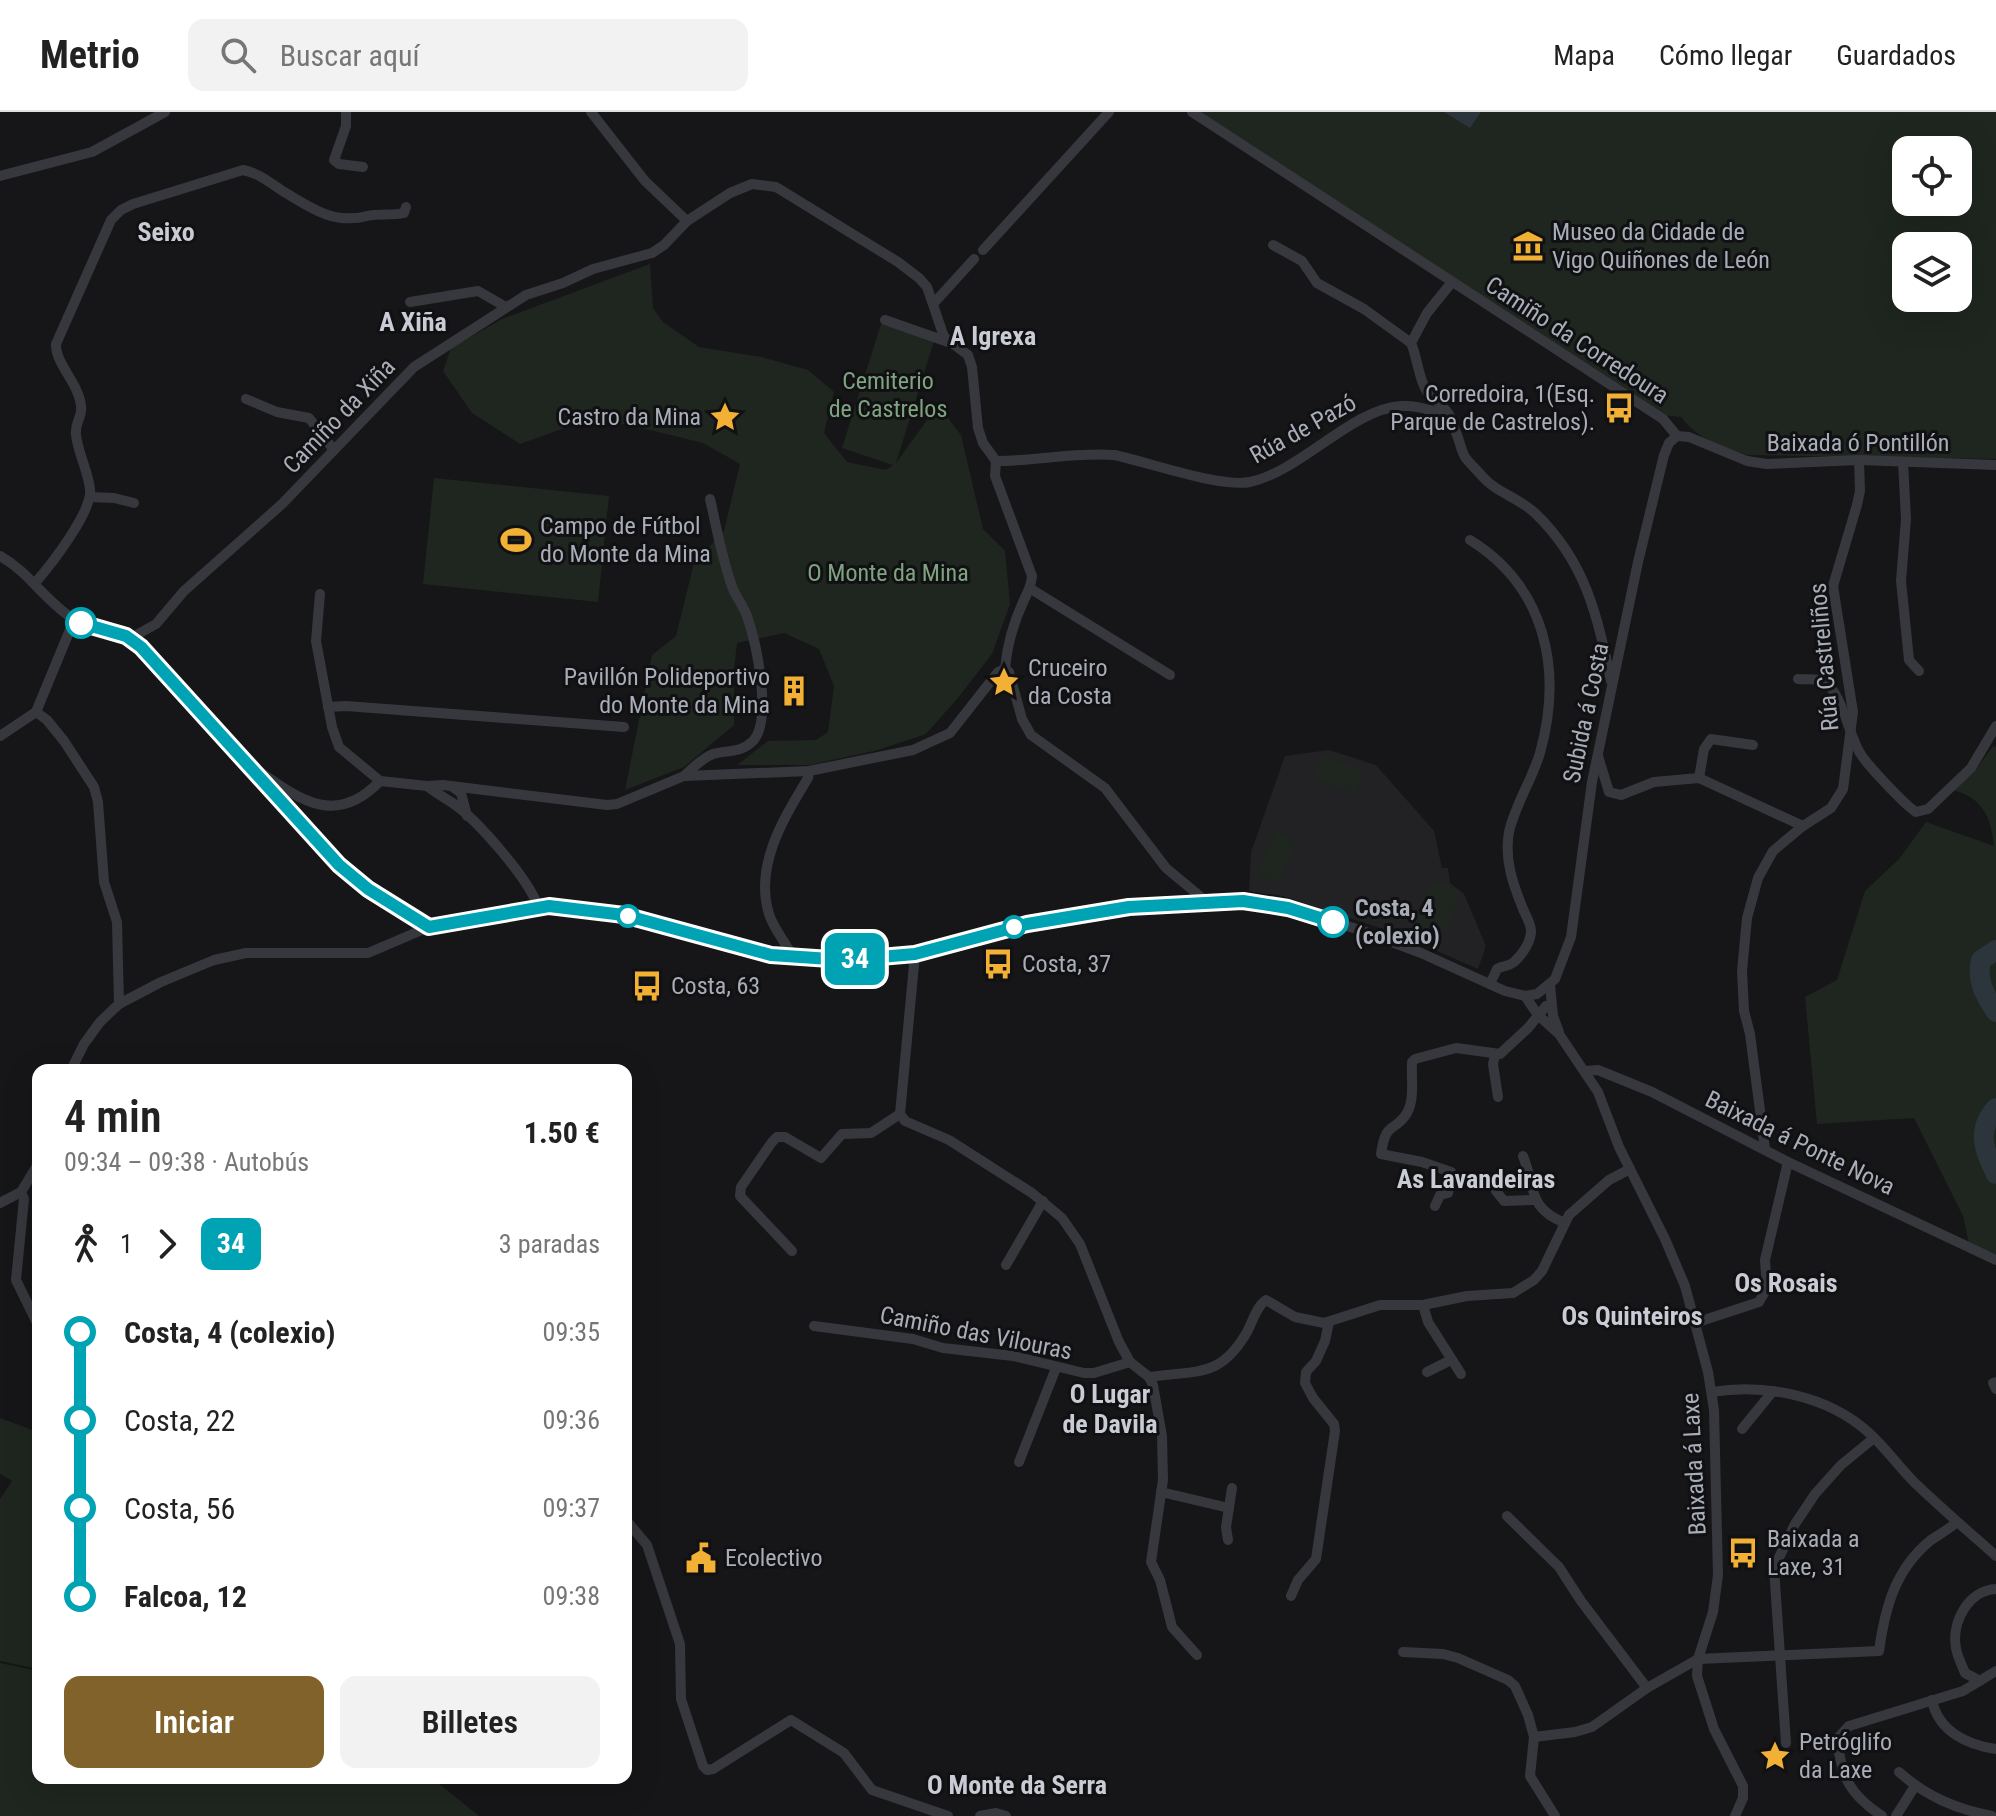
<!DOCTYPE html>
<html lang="es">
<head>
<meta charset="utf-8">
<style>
	body { margin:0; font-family:"Roboto Condensed",sans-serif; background:#f2f2f2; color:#222; height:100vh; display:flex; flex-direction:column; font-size:30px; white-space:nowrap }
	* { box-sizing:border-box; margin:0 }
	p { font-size:26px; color:#767676 }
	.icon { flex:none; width:44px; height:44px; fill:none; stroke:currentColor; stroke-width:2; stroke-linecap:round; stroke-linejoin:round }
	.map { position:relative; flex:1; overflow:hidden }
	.drawer { position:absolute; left:32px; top:952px; width:600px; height:720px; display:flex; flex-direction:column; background:#fff; border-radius:16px; box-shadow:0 8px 32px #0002 }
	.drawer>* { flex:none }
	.badge { padding:0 16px; border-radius:12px; font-size:28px; line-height:52px }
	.tools { position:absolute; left:1892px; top:24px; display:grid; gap:16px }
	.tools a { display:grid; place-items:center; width:80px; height:80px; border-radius:16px; background:#fff; box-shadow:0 8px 32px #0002; font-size:40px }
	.map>.badge { position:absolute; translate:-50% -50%; box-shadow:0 0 0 4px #fff }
	.legs { display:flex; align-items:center; gap:12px; height:88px; padding:0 32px; font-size:26px }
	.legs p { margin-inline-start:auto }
	.headline { display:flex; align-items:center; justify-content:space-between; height:136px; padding:0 32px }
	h1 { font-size:44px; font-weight:600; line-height:60px }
	.primary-button { display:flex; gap:16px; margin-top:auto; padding:16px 32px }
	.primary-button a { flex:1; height:92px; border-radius:16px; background:#80622a; color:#fff; font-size:32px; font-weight:600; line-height:92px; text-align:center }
	.primary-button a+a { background:#f2f2f2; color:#222 }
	ul { padding:0 32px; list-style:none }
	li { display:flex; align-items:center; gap:28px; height:88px; font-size:30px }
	li i { display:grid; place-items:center; width:12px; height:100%; margin:0 10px; background:currentColor }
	li i::after { content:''; width:20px; height:20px; margin:-10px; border:6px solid; border-radius:50%; background:#fff }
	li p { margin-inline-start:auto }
	li:first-child i { background:linear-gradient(#0000 50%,currentColor 0) }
	li:last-child i { background:linear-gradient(currentColor 50%,#0000 0) }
	header { display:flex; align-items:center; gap:48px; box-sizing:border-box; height:112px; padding:0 40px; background:#fff; border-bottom:2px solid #e0e0e0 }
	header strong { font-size:38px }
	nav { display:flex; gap:44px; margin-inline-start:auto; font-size:28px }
	.search { width:560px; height:72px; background:#f2f2f2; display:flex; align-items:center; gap:20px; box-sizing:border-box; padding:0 28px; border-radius:16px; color:#767676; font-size:30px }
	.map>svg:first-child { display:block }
	.built { fill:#222225 }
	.green { fill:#1e261f; fill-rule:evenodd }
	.water { fill:#2c353c }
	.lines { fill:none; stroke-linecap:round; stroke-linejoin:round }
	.river { stroke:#2c353c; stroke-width:20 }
	.minor { stroke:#37383d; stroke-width:10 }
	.line-1-casing { stroke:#fff; stroke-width:18 }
	.line-1 { stroke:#00a3b4; stroke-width:12 }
	.stop-1-dot { fill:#fff; stroke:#00a3b4; stroke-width:4 }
	.labels { text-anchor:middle; stroke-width:6; stroke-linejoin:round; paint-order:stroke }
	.poi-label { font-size:24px; fill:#a8adb8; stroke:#111113; text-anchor:start }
	.street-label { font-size:24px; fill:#a8adb8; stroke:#111113 }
	.park-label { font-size:24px; fill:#7fa381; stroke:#111113 }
	.stop-label { font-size:24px; font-weight:bold; fill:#a8adb8; stroke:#111113; text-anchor:start }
	.neighbourhood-label { font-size:26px; font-weight:bold; fill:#c9ccd4; stroke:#111113 }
</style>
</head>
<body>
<header>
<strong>Metrio</strong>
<div class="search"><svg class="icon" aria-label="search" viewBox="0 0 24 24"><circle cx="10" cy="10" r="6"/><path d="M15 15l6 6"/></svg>Buscar aquí</div>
<nav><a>Mapa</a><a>Cómo llegar</a><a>Guardados</a></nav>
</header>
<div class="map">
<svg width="1996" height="1704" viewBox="0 0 1996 1704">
	<rect width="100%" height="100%" fill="#161618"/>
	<!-- built -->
	<polygon class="built" points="1329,638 1376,653 1434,719 1442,756 1448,756 1450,771 1464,782 1486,834 1478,857 1401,823 1283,784 1249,779 1251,740 1285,644"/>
	<!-- green -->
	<g class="green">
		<path d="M1199,0H1996V347L1747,343C1721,333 1698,328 1681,305L1663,303ZM1906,38H1958V90H1906ZM1906,134H1958V186H1906Z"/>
		<polygon points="650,152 653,196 663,210 699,235 761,245 808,258 834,280 824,321 847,350 886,358 893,353 842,336 881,212 934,229 896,351 938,293 961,323 983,417 1005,439 1010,492 992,542 958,586 926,622 878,638 810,653 737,653 768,629 816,628 828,620 834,574 819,537 784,521 737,531 734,558 734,613 684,655 625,678 652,543 676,524 694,451 724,419 740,352 703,331 625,312 570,314 520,332 472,301 443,259 451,236 502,207"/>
		<polygon points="434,366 609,384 598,490 423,472"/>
		<path d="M1993,634L1996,635V1142L1969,1132L1963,1104L1914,1006L1817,1012L1805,885L1837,868L1865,779L1899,747L1926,710L1994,734C1991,705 1983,686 1953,678L1978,655Z"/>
		<polygon points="1323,643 1364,659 1356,682 1314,666"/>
		<polygon points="1276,718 1297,728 1277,771 1257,762"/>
		<polygon points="1434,768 1462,780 1438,833 1410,821"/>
		<polygon points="0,1306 38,1320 38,1557 0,1549 0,1387 12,1369 0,1362"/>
		<polygon points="0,1551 38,1559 38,1666 432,1666 479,1704 0,1704"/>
	</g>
	<!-- water -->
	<polygon class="water" points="1444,0 1481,0 1470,16"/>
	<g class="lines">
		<!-- river -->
		<g class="river">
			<path d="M1996,838L1981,848C1976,869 1985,883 1996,900"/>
			<path d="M1996,996C1976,1018 1984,1039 1996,1062"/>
		</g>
		<!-- minor -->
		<g class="minor">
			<polyline points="346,0 346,14 334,48 339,52 363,55"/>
			<polyline points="591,0 645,69 687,109 730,81 752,72 776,75 898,150 919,166 927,175 944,225 968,243 972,255 978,316 983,331 996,349"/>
			<polyline points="1192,0 1663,307 1677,324"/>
			<polyline points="0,64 92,40 165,0"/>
			<polyline points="1273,133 1302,149 1317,171 1364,197 1411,231"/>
			<polyline points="983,138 1109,0"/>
			<path d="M1452,170L1427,201L1411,231C1417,245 1418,261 1424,274C1432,293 1448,291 1454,314"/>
			<polyline points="410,190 478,179 506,195"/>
			<polyline points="934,191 974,147"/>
			<polyline points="885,208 948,230"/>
			<polyline points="246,287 277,300 309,306 334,338"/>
			<polyline points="1677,324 1689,325 1747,349 1767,352 1859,348 1996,353"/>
			<path d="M996,349C1036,349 1074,340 1114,343C1148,350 1220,376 1250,370C1301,359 1352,297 1401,294C1419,293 1443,299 1454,316C1459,325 1460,336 1465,345C1469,351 1476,357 1481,363C1496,381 1518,385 1535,401C1586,450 1597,503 1611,569"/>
			<path d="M996,349L995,364L1032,464C1031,475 1028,479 1024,488C1014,509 1007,534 1005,557L1009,560L1022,607L1031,623L1105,676L1166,756L1207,790"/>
			<polyline points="1903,350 1906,407 1901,469 1909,548 1919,559"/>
			<polyline points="91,385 114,386 134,391"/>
			<path d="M1470,428C1546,475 1563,558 1540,641C1532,668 1515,693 1509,720C1504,748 1513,772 1523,797C1526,804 1531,812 1531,819C1531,830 1522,843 1514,850C1508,855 1503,853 1497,857L1490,872"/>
			<path d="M0,444C29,460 44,488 72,506C94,521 121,518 141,535L339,753L368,777L429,815"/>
			<path d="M35,471C50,454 93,399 90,377C88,359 78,341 76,323C74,306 87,306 78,282C73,267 55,248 56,232L111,108L121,98L133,92L243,58C258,61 268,69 281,78C309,95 333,113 367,104C379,101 392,104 404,101L406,95"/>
			<polyline points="1031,477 1170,563"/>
			<polyline points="320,482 316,529 332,615 339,635 380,669 427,674 443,673 607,693 617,692 684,664 809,659 913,638 950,621 998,560 1005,557"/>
			<polyline points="131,526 156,512 184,479 282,392 414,255 526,183 563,171 593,157 652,141 664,133 687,109"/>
			<path d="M1798,567C1805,568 1816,566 1823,569C1842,579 1849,624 1860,641C1867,653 1905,693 1916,700L1928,697L1971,656L1996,614"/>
			<polyline points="328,595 346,594 624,615"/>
			<polyline points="36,600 47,608 64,629 94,675 98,690 104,770 117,810 119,892"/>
			<polyline points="0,624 36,600 74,508"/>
			<polyline points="1598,644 1609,680 1621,683 1654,670 1699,666 1803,714"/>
			<path d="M256,657C299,687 335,716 380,669"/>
			<path d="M684,664C693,656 702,646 713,642C728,638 741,641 753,629C773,607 756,530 747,504C743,494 737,486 733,477C722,448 717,417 710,387"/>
			<polyline points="1699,666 1704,637 1711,627 1753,633"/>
			<path d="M427,674C436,681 445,686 454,692C477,708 530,768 538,795"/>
			<polyline points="451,674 461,681 467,704"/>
			<polyline points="915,842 900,1002 905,1009 949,1028 1032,1081 1062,1106 1080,1132 1119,1230 1130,1250 1149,1265 1153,1273 1162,1324 1163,1368 1151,1450 1160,1468 1172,1515 1197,1543"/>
			<path d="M793,846C786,830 774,818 769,802C754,753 784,706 808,666L809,659"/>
			<polyline points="1550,873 1553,904 1559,920"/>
			<polyline points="1525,884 1538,903 1559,922 1598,980 1619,1035 1665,1127 1685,1174 1708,1260 1714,1298 1718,1463 1713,1500 1698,1547 1697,1564 1714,1617 1743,1674 1743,1686 1735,1704"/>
			<polyline points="1495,943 1493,952 1498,985"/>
			<polyline points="71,958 84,932 100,910 119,892 161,870 214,848 246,841 368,841 429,815 549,794 624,803 771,843 845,848 915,842 1027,812 1129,795 1243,789 1288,796 1360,818 1421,841 1505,879 1525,884 1537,882 1555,867 1571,825 1592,670 1638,450 1664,343 1669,331 1677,324"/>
			<polyline points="1585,959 1598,958 1652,980 1788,1050 1996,1148"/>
			<polyline points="1765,1037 1750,922 1744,899 1742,859 1747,806 1758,766 1773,739 1803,714 1831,696 1843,677 1853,600 1833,474 1857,393 1860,379 1859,348"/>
			<path d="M1523,1044C1536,1076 1527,1096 1565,1111"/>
			<polyline points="1496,1079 1504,1089 1534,1088"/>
			<polyline points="21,1080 24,1087 16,1168 38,1213"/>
			<polyline points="0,1091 21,1080 38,1052"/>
			<path d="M1435,1094L1440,1083L1448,1081L1451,1060L1422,1050L1381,1042C1386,1007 1394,1022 1407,1001C1415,987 1411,966 1412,950L1415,947L1456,936L1500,942L1528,916L1546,894"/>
			<polyline points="792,1139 740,1084 741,1075 772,1030 777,1025 785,1025 821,1046 842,1022 871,1021 900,1002"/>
			<polyline points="1006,1153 1043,1089"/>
			<polyline points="1423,1193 1428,1210 1461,1262"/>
			<polyline points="1695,1211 1759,1190 1767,1176 1765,1148 1788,1050"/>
			<polyline points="814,1214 913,1227 943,1236 1013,1244 1084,1261 1094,1261 1130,1250"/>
			<polyline points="1427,1260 1451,1248"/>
			<path d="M1149,1265C1196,1258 1220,1267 1247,1220C1253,1209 1256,1195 1266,1188L1295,1205L1324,1211L1380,1193H1423L1467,1184L1513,1181L1534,1168L1542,1159L1569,1103L1609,1068L1630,1057"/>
			<polyline points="1996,1270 1993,1271 1996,1277"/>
			<path d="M1712,1280C1765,1271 1828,1284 1868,1320C1885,1335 1898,1354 1914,1370C1941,1396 1969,1420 1996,1444"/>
			<polyline points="1742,1317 1773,1279"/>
			<polyline points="1019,1350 1056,1256"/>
			<polyline points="1161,1380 1229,1396"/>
			<path d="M1507,1404L1559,1455L1581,1489L1647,1576L1698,1547L1879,1539C1885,1496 1895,1457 1931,1428C1940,1422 1949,1417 1957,1410"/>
			<polyline points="626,1408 647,1433 680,1532 681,1587 703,1654 707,1658 713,1657 791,1608 844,1641 872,1678 948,1704"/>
			<polyline points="1228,1428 1226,1415 1232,1376"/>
			<polyline points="1291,1484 1298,1468 1316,1447 1335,1319 1334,1312 1313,1286 1305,1271 1306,1260 1316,1249 1325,1229 1329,1210"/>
			<polyline points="1403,1540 1443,1542 1458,1546 1508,1568 1515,1574 1528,1603 1534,1625 1530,1664 1555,1704"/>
			<path d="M1980,1569L1965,1561C1962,1553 1957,1544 1956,1536C1951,1510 1969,1478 1996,1477"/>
			<path d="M1932,1588C1938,1619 1967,1633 1996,1637"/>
			<polyline points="1534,1625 1575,1620 1592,1615 1647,1576"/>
			<polyline points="1786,1631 1774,1456 1795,1412 1815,1382 1841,1353 1874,1326"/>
			<path d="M1899,1660C1926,1684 1955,1697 1992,1704"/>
			<polyline points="980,1704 996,1701 1006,1704"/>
			<path d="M1882,1704C1849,1682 1842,1666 1837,1627L1849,1614L1963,1579L1996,1559"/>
			<polyline points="1896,1704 1915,1674"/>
		</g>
	</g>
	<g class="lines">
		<!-- line-1 casing -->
		<g class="line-1-casing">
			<polyline id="line-1" points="81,511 126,524 141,535 339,753 368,777 429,815 549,794 624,803 771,843 845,848 915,842 1027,812 1129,795 1243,789 1288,796 1333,810"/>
		</g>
		<!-- line-1 -->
		<use href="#line-1" class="line-1"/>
	</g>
	<!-- icons -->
	<defs>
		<g id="museum-bare" transform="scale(2.4)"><path d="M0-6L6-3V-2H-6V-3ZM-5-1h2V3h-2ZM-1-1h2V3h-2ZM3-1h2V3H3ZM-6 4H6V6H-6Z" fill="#f2b134" stroke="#111113" stroke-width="2.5" paint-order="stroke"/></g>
		<g id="bus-bare" transform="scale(2.4)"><path d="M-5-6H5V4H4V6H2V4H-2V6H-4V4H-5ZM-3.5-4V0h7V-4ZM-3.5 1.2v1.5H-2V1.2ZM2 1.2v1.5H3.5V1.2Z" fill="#f2b134" stroke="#111113" stroke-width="2.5" paint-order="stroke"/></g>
		<g id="sight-bare" transform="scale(2.4)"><path d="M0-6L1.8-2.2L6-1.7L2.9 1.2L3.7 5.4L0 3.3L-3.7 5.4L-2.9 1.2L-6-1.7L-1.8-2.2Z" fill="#f2b134" stroke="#111113" stroke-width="2.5" paint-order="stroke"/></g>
		<g id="stadium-bare" transform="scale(2.4)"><path d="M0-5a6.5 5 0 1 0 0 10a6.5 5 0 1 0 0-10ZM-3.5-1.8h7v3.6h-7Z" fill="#f2b134" stroke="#111113" stroke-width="2.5" paint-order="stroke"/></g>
		<g id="building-bare" transform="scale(2.4)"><path d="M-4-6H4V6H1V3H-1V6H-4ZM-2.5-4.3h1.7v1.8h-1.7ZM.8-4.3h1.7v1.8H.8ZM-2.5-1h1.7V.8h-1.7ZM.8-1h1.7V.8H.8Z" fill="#f2b134" stroke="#111113" stroke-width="2.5" paint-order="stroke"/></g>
		<g id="civic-bare" transform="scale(2.4)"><path d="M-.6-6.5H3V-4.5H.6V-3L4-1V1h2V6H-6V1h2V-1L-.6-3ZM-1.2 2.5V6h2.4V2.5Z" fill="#f2b134" stroke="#111113" stroke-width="2.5" paint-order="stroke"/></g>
	</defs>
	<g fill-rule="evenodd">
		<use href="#museum-bare" x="1528" y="134"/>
		<use href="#bus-bare" x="1619" y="296"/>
		<use href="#sight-bare" x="725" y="305"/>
		<use href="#stadium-bare" x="516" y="428"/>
		<use href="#sight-bare" x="1004" y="570"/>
		<use href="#building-bare" x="794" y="579"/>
		<use href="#bus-bare" x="998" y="852"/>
		<use href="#bus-bare" x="647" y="874"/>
		<use href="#bus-bare" x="1743" y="1441"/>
		<use href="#civic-bare" x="701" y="1446"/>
		<use href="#sight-bare" x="1775" y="1644"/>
	</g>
	<!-- markers -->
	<g class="stop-1-dot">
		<circle cx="81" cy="511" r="14"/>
		<circle cx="628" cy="804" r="10"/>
		<circle cx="1333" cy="810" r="14"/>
		<circle cx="1014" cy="815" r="10"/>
	</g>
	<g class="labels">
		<!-- poi labels -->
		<g class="poi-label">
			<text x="1552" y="128">Museo da Cidade de<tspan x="1552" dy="28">Vigo Quiñones de León</tspan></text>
			<text x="1595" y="290" text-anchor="end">Corredoira, 1(Esq.<tspan x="1595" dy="28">Parque de Castrelos).</tspan></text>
			<text x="701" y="313" text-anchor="end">Castro da Mina</text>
			<text x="540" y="422">Campo de Fútbol<tspan x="540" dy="28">do Monte da Mina</tspan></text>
			<text x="1028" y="564">Cruceiro<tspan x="1028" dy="28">da Costa</tspan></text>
			<text x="770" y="573" text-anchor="end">Pavillón Polideportivo<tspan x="770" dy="28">do Monte da Mina</tspan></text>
			<text x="1022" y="860">Costa, 37</text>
			<text x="671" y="882">Costa, 63</text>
			<text x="1767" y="1435">Baixada a<tspan x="1767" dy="28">Laxe, 31</tspan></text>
			<text x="725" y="1454">Ecolectivo</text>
			<text x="1799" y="1638">Petróglifo<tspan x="1799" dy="28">da Laxe</tspan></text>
		</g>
		<!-- street labels -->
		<g class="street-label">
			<text transform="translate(1577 228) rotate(33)" y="8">Camiño da Corredoura</text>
			<text transform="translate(339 304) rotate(-46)" y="8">Camiño da Xiña</text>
			<text transform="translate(1303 317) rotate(-29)" y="8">Rúa de Pazó</text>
			<text x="1858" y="339">Baixada ó Pontillón</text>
			<text transform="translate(1824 545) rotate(-95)" y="8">Rúa Castreliños</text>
			<text transform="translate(1586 601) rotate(-78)" y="8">Subida á Costa</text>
			<text transform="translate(1800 1031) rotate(26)" y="8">Baixada á Ponte Nova</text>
			<text transform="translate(976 1221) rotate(11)" y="8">Camiño das Vilouras</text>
			<text transform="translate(1694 1352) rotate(-93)" y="8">Baixada á Laxe</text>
		</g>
		<!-- park labels -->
		<g class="park-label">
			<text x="888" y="277">Cemiterio<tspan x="888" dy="28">de Castrelos</tspan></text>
			<text x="888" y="469">O Monte da Mina</text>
		</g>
		<!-- stop labels -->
		<g class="stop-label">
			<text x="1355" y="804">Costa, 4<tspan x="1355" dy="28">(colexio)</tspan></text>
		</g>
		<!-- neighbourhood labels -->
		<g class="neighbourhood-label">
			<text x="166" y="129">Seixo</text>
			<text x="413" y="219">A Xiña</text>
			<text x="993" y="233">A Igrexa</text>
			<text x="1476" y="1076">As Lavandeiras</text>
			<text x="1786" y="1180">Os Rosais</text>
			<text x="1632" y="1213">Os Quinteiros</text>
			<text x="1110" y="1291">O Lugar<tspan x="1110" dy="30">de Davila</tspan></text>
			<text x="1017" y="1682">O Monte da Serra</text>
		</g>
	</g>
</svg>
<div class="tools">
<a><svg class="icon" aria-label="locate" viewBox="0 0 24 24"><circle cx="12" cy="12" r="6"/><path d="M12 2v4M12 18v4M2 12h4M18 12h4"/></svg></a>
<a><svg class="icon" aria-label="layers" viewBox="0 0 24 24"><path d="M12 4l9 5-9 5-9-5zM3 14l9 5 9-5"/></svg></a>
</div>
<b class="badge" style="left:855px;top:847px;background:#00a3b4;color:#fff">34</b>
<section class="drawer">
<div class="headline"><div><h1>4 min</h1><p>09:34 – 09:38 · Autobús</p></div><b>1.50 €</b></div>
<div class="legs"><svg class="icon" aria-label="walk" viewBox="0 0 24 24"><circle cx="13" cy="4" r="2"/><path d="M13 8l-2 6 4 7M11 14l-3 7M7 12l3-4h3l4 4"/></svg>1<svg class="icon" aria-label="forward" viewBox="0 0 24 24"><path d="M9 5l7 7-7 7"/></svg><b class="badge" style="background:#00a3b4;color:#fff">34</b><p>3 paradas</p></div>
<ul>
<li><i style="color:#00a3b4"></i><b>Costa, 4 (colexio)</b><p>09:35</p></li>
<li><i style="color:#00a3b4"></i><span>Costa, 22</span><p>09:36</p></li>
<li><i style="color:#00a3b4"></i><span>Costa, 56</span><p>09:37</p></li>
<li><i style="color:#00a3b4"></i><b>Falcoa, 12</b><p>09:38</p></li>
</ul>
<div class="primary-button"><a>Iniciar</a><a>Billetes</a></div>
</section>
</div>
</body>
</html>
